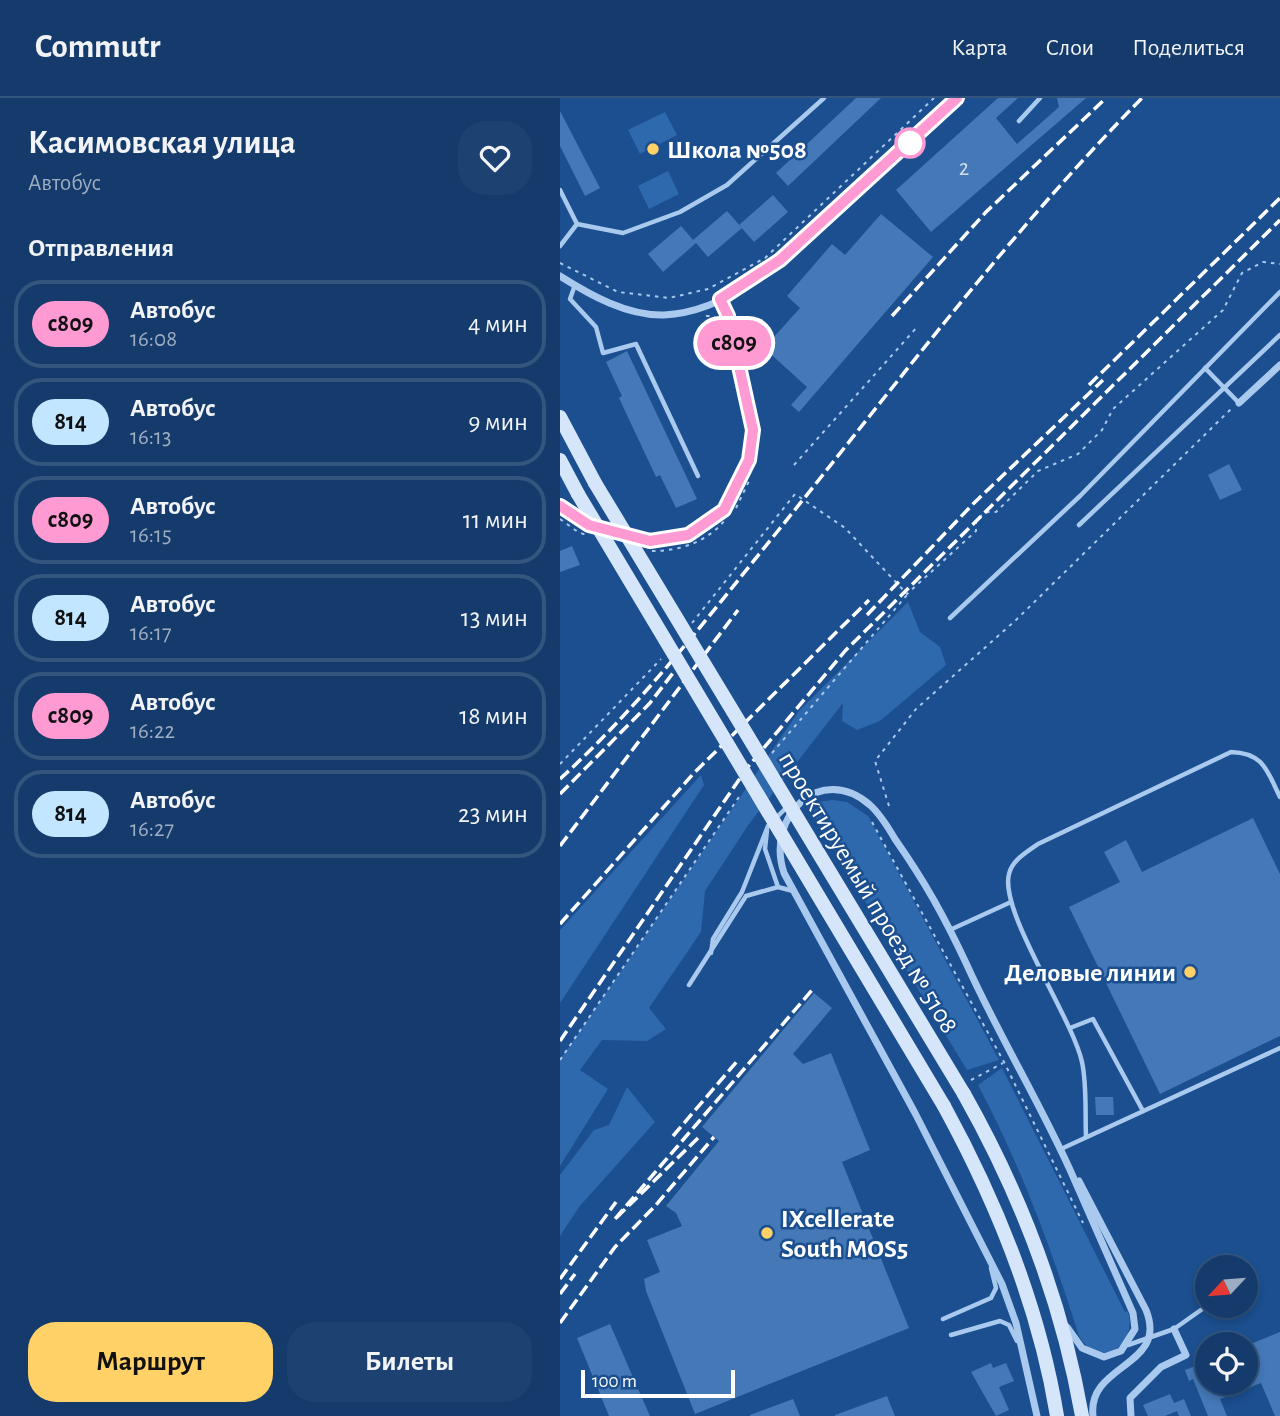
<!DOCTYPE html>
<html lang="ru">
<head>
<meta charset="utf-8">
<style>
	body { margin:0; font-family:"Alegreya Sans",sans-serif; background:#1d4271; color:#f1f3f6; height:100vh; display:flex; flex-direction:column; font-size:26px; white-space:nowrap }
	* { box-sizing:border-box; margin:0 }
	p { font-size:23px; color:#9dadc1 }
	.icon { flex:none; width:38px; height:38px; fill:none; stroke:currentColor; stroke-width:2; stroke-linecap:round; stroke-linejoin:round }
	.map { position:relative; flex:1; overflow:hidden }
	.panel { display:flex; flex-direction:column; background:#143b6b; width:560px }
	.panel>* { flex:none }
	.badge { padding:0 14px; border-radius:23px; font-size:24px; line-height:46px }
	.needle { width:46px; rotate:244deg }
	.fabs { position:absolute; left:635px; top:1157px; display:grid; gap:14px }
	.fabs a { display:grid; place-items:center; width:63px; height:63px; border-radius:50%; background:#143b6b; box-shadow:0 4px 10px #0003,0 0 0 2px #33557e; font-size:35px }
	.scale { position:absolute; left:21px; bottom:18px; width:154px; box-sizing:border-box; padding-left:7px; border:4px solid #fff; border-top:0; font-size:19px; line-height:24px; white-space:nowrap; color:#fff; -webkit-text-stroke:5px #1b4f8f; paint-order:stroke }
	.map>.badge { position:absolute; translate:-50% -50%; box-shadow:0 0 0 4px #fff }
	h2 { padding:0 28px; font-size:26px; line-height:63px }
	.round { display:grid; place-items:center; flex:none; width:74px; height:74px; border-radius:28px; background:#1d4271 }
	.summary { display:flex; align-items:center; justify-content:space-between; height:119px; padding:0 28px }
	h1 { font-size:33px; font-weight:700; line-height:52px }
	.button { display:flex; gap:14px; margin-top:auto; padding:14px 28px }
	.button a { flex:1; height:80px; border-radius:28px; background:#ffd166; color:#111; font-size:28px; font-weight:700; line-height:80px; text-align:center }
	.button a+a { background:#1d4271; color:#f1f3f6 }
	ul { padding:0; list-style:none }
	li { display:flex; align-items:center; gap:21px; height:88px; margin:0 14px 10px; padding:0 14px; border:4px solid #33557e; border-radius:28px }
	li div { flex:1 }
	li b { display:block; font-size:26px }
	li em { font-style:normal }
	li .badge { min-width:77px; font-weight:700; text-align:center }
	header { display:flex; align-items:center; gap:42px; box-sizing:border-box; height:98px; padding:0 35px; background:#143b6b; border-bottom:2px solid #33557e }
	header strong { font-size:33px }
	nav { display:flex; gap:38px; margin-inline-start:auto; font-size:24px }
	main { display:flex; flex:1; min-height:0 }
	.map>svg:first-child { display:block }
	.green { fill:#2e69ad }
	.building { fill:#4478b7 }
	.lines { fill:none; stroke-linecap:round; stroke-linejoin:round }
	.path { stroke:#a9c9ee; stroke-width:2; stroke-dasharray:3.5 5; stroke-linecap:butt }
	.service { stroke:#a9c9ee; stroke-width:4.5 }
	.minor { stroke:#a9c9ee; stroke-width:7 }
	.secondary { stroke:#d6e6fa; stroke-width:14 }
	.rail { stroke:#fff; stroke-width:3.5; stroke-dasharray:12 5; stroke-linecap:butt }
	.secondary-bridge { stroke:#d6e6fa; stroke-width:14 }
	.line-casing { stroke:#fff; stroke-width:16 }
	.line { stroke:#ff9ad2; stroke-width:10 }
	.stop-dot { fill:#fff; stroke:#ff9ad2; stroke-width:3.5 }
	.poi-dot { fill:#ffd166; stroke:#1b4f8f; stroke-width:2.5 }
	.labels { text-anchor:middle; stroke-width:5; stroke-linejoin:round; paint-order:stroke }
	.number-label { font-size:23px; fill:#d0dded }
	.poi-label { font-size:26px; font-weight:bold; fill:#fff; stroke:#1b4f8f; text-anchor:start }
	.street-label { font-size:26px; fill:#fff; stroke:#1b4f8f }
</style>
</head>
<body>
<header>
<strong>Commutr</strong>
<nav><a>Карта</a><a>Слои</a><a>Поделиться</a></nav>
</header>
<main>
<section class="panel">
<div class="summary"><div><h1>Касимовская улица</h1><p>Автобус</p></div><a class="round"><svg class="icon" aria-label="heart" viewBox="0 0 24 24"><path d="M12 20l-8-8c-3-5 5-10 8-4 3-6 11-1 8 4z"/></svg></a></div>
<h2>Отправления</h2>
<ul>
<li><span class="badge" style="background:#ff9ad2;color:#111">с809</span><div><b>Автобус</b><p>16:08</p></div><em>4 мин</em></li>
<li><span class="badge" style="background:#c2e6ff;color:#111">814</span><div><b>Автобус</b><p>16:13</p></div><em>9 мин</em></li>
<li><span class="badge" style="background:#ff9ad2;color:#111">с809</span><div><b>Автобус</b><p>16:15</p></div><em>11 мин</em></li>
<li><span class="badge" style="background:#c2e6ff;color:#111">814</span><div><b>Автобус</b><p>16:17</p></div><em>13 мин</em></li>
<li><span class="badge" style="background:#ff9ad2;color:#111">с809</span><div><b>Автобус</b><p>16:22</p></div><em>18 мин</em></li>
<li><span class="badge" style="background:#c2e6ff;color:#111">814</span><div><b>Автобус</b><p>16:27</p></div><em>23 мин</em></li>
</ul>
<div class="button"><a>Маршрут</a><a>Билеты</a></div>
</section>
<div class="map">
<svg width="720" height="1318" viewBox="0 0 720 1318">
	<rect width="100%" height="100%" fill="#1b4f8f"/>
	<!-- green -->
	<g class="green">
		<polygon points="105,14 117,37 80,56 68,32"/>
		<polygon points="108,73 119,96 89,111 78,88"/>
		<polygon points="348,504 360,534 380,549 386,567 320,623 297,632 282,623 283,605 189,726 145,793 141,834 89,910 106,931 87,943 42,942 20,972 48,991 0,1068 0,962 239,613"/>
		<polygon points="141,677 144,687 0,905 0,832"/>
		<polygon points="273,702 287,704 308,718 439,962 407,972 248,709 251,707 254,712 259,710 257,704"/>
		<path d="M442,970L565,1214L568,1213C578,1249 539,1272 519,1238C492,1152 460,1066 418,987Z"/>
		<polygon points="67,989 95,1024 19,1109 0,1138 0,1077 34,1032 49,1027"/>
	</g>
	<!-- building -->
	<g class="building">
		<polygon points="296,0 321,0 228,88 216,75"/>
		<polygon points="438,0 458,0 436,20 457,46 499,9 497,0 526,0 371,134 336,92"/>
		<polygon points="0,13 40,90 25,98 0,48"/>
		<polygon points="213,97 228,114 194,144 179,127"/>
		<polygon points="167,113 182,130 148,159 136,145 103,174 88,156 121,128 133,142"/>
		<polygon points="321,116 373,159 239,314 231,307 247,289 204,250 240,210 227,198 272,146 285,157"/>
		<polygon points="67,253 137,401 116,410 100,377 96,379 59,300 62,298 46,264"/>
		<polygon points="669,366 682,392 660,402 648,377"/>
		<polygon points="12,448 20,467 0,474 0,453"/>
		<polygon points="693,720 720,776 720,938 600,996 509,809 560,784 544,754 566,742 582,774"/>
		<polygon points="254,895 272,910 233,956 243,966 271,955 310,1052 282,1064 349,1230 135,1316 86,1193 84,1181 100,1174 87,1142 122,1128 116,1115 106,1108 159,1043 142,1029"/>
		<polygon points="535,999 553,999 554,1017 536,1017"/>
		<polygon points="50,1226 75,1284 90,1318 49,1318 17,1240"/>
		<polygon points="720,1234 720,1318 715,1318 701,1285 660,1301 667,1318 648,1318 633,1281 629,1283 625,1272 648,1263 648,1284 686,1284 686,1248"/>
		<polygon points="431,1265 433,1270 446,1265 454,1283 439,1289 449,1312 436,1318 411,1274"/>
		<polygon points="610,1296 614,1305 624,1301 631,1318 619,1318 617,1313 605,1318 588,1318 583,1307"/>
		<polygon points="327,1298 335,1318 275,1318 275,1317"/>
		<polygon points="233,1301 240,1318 190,1318 190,1317"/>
	</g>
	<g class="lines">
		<!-- path -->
		<g class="path">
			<polyline points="0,165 58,194 109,200 148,191 205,160 374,0"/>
			<polyline points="146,218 152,218 159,224"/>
			<polyline points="234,367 358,228"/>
			<polyline points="176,410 190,381"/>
			<polyline points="0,421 18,434 29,438"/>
			<path d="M92,453C120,453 147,444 165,422"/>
			<polyline points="132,525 235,396 285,430 347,496 416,433 416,421 428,414 436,414 478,373 518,356 542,332 553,311 663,212 682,175 703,164 720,166"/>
			<polyline points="212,655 347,497"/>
			<polyline points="0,666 101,561"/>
			<polyline points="329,708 315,663 356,611 456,522 671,311"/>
			<polyline points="312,724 444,964 523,1125"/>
			<polyline points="0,962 181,696"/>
			<polyline points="411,982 443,965"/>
		</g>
		<!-- service -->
		<g class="service">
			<polyline points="459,23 480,0"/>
			<polyline points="0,92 17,126 0,148"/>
			<polyline points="17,126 63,135 120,114 167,87 264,0"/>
			<polyline points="15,187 10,201 36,229 43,255 76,246 138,378"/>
			<polyline points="645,270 679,305"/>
			<polyline points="519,427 720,237"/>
			<polyline points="390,520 520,398 720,194"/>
			<polyline points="207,732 205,751 218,789"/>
			<polyline points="392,831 451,804"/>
			<polyline points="151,855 153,841 182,794 208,728 228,708"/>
			<polyline points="129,887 186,798 218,789 233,793"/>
			<polyline points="510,930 533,921 583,1013"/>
			<path d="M526,1039C525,1015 527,987 522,964C512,919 439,813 449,776C452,762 467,754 478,746L671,654C704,655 707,673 720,699"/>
			<polyline points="501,1051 720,950"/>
			<polyline points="383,1221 431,1200 436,1190 431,1170"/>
			<polyline points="391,1237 440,1223 449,1227 457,1243"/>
			<polyline points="568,1247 614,1231 648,1207"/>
		</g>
		<!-- minor -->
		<g class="minor">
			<path d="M0,178C30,197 67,218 104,217C177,214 237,148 287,102C324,69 361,34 397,0"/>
			<polyline points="679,305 720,267"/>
			<polyline points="0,408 29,427 90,443 128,437 164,412 189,362 193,332 168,217 160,201"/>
			<path d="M519,1083L586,1212C609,1269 527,1265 533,1318"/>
			<path d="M477,1318L456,1225L442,1186L355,1015L224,775C205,719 260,664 310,707C320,716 328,729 335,741C365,784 384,818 406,865C438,936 479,1003 511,1074C532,1121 552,1168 573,1215L575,1231L561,1253L544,1259L522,1250L507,1229"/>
			<polyline points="571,1318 570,1300 601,1269 626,1257 614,1231"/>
		</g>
		<!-- secondary -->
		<g class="secondary">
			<polyline points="0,319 35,385"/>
			<polyline points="0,362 18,396"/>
			<path d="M404,996C461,1097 502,1204 522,1318"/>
			<path d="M384,1008C437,1105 479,1208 497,1318"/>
		</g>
		<!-- rail -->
		<g class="rail">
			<polyline points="332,218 426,114 546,0"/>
			<polyline points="529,287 720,100"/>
			<polyline points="307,517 413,406 543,282"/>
			<path d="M0,681C81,607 148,519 217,434C336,287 449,135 582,0"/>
			<polyline points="0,696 90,605 113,575"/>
			<polyline points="0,748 178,512"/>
			<polyline points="0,826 133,676 309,502"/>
			<polyline points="0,943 187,670 285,553 720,122"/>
			<polyline points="113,1038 179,961"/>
			<polyline points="138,1040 54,1122 253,891"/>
			<polyline points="0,1181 56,1104"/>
			<polyline points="0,1196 15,1176"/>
			<polyline points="0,1225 55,1149 95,1108 154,1039"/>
		</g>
		<!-- secondary-bridge -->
		<g class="secondary-bridge">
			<polyline points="35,385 404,996"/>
			<polyline points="18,396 384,1008"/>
		</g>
	</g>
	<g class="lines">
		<!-- line casing -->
		<g class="line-casing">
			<polyline id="line" points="0,408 29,427 90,443 128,437 164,412 189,362 193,332 168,218 160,201 220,162 397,0"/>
		</g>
		<!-- line -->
		<use href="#line" class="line"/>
	</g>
	<!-- markers -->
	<circle class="stop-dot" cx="350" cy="45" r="14"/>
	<g class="poi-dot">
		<circle cx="93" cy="51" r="7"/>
		<circle cx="630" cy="874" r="7"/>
		<circle cx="207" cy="1135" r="7"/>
	</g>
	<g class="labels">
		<!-- number labels -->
		<g class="number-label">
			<text x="404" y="77">2</text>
		</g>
		<!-- poi labels -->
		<g class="poi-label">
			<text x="107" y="60">Школа №508</text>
			<text x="616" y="883" text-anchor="end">Деловые линии</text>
			<text x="221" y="1129">IXcellerate<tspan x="221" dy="30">South MOS5</tspan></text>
		</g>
		<!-- street labels -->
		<g class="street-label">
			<text transform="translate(309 794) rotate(59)" y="9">проектируемый проезд № 5108</text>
		</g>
	</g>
</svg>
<div class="fabs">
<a><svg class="needle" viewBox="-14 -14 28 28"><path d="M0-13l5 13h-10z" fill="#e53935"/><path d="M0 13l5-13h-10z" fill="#9dadc1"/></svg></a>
<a><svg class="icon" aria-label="locate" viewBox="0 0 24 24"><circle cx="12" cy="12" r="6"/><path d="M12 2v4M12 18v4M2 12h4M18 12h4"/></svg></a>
</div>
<div class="scale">100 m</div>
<b class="badge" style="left:174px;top:245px;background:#ff9ad2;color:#111">с809</b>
</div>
</main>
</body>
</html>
